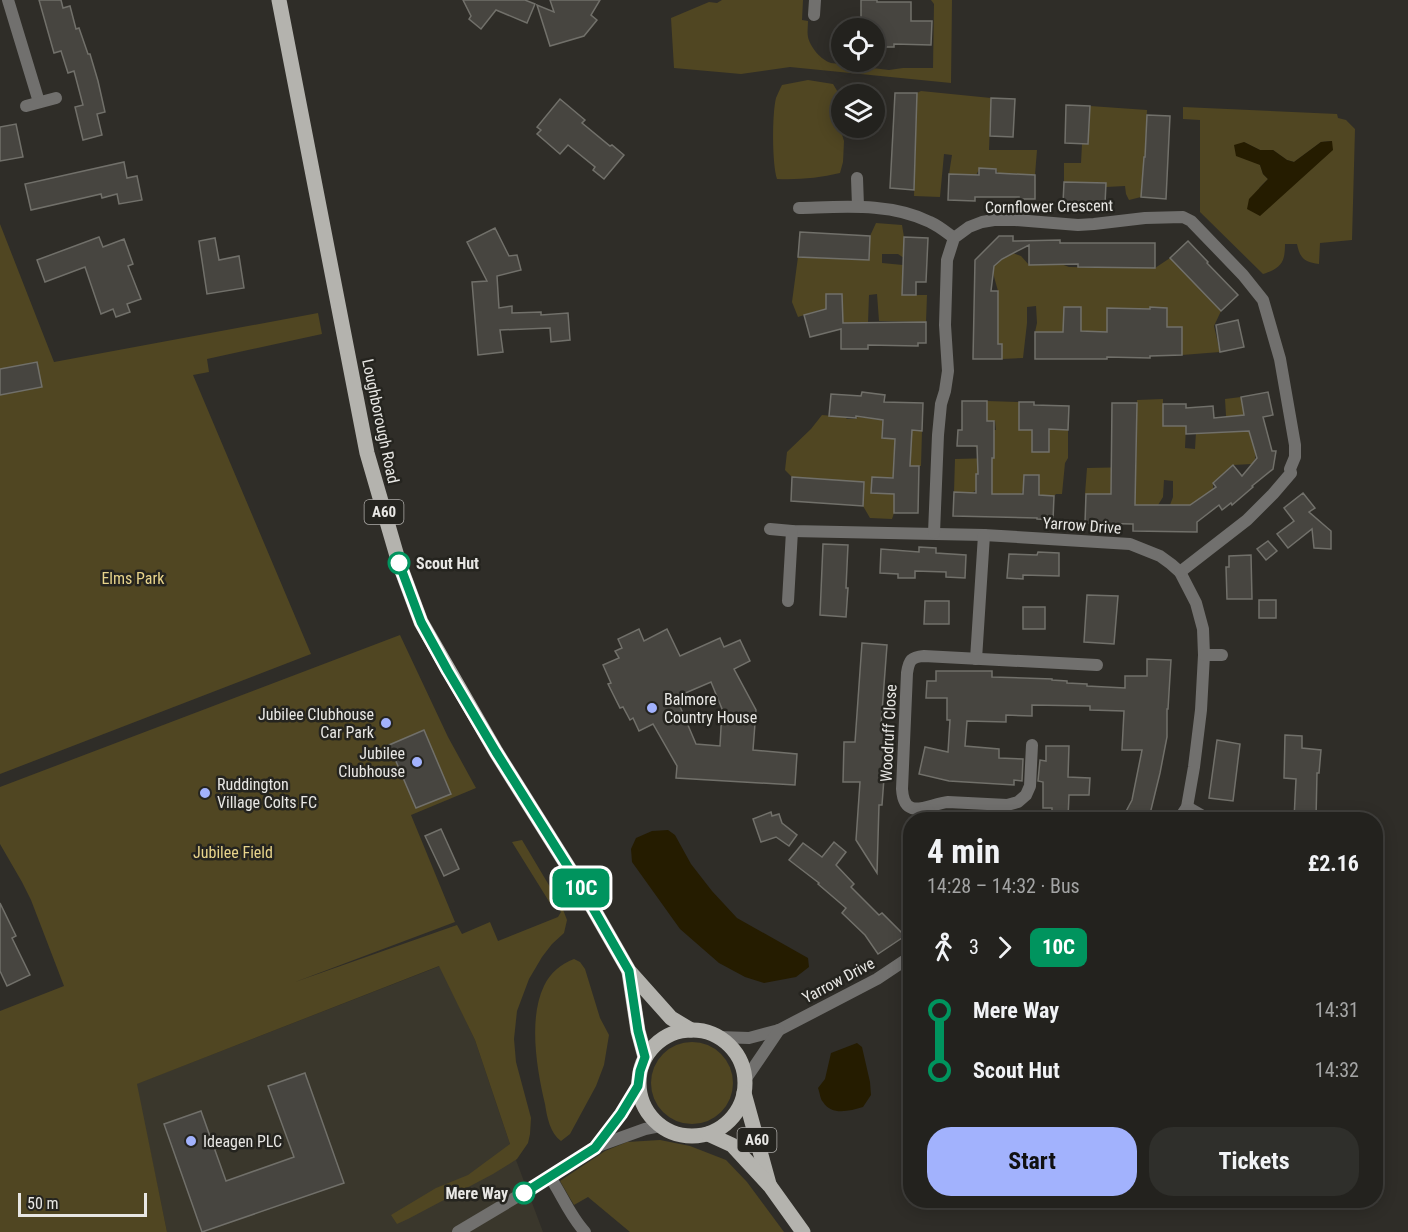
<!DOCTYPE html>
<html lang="en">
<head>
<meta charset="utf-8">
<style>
	body { margin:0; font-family:"Roboto Condensed",sans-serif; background:#2f2f2b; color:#f1f3f6; height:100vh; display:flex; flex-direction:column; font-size:22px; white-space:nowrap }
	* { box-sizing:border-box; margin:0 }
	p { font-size:20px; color:#a3a4a4 }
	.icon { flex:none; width:33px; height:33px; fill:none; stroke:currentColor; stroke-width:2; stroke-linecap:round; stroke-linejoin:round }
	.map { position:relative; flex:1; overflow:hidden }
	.side { position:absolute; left:903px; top:812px; width:480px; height:396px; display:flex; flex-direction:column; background:#23221e; border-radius:24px; box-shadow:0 3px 15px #0003,0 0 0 2px #403f3c }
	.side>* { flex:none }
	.badge { padding:0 12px; border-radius:9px; font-size:21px; line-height:39px }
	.controls { position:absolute; left:831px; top:18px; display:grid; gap:12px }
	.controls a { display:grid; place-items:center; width:54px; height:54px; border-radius:50%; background:#23221e; box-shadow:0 3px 15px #0003,0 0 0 2px #403f3c; font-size:30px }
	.scale { position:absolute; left:18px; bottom:15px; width:129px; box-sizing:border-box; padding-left:6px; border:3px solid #e8e7e4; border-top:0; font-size:16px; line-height:21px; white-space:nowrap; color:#e8e7e4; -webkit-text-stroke:4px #25241f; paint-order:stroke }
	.map>.badge { position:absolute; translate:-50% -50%; box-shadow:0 0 0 3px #fff }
	.legs { display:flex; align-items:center; gap:9px; height:66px; padding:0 24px; font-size:20px }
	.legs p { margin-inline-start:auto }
	.summary { display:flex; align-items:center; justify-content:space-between; height:102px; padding:0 24px }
	h1 { font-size:33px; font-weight:700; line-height:45px }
	.action { display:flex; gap:12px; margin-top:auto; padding:12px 24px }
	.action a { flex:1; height:69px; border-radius:24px; background:#a2b2fd; color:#111; font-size:24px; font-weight:700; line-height:69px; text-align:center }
	.action a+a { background:#2f2f2b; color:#f1f3f6 }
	ul { padding:0 24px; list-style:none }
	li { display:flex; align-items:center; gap:21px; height:60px; font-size:22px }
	li i { display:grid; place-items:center; width:9px; height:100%; margin:0 8px; background:currentColor }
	li i::after { content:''; width:15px; height:15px; margin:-8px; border:4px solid; border-radius:50%; background:#23221e }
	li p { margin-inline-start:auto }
	li:first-child i { background:linear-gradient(#0000 50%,currentColor 0) }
	li:last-child i { background:linear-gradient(currentColor 50%,#0000 0) }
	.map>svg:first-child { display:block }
	.built { fill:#3a372c }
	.green { fill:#504622; fill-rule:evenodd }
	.water { fill:#251c00 }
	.building { fill:#474540; stroke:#71706a; stroke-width:1.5; fill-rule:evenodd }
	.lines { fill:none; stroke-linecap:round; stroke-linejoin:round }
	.minor { stroke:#71706e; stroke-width:12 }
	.tertiary { stroke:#71706e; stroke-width:12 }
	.primary { stroke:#b4b3ae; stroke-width:15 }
	.line-1-casing { stroke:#fff; stroke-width:14 }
	.line-1 { stroke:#00945e; stroke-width:9 }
	.stop-1-dot { fill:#fff; stroke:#00945e; stroke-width:3 }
	.poi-dot { fill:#a2b2fd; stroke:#25241f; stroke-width:2 }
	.labels { text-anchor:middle; stroke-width:5; stroke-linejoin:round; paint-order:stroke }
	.shield { fill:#25241f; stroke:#aeaca9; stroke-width:1.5 }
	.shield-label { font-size:15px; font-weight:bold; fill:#e8e7e4 }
	.street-label { font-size:16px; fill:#e8e7e4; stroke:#25241f }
	.stop-label { font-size:16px; font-weight:bold; fill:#e8e7e4; stroke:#25241f; text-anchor:start }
	.park-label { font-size:16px; fill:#e8d48b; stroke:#25241f }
	.poi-label { font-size:16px; fill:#e8e7e4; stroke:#25241f; text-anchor:start }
</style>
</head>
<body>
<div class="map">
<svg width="1408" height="1232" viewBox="0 0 1408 1232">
	<rect width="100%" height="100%" fill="#2f2d28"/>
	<!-- built -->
	<polygon class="built" points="440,966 475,1040 510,1144 543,1232 167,1232 136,1084"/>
	<!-- green -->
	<g class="green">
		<path d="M722,0H803L802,20L808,21C808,26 807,32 808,37C810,47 821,60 831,63L889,70L903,68H933L934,4L931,0H952L951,83L790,67L741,74L674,68L671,18L709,2L717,3Z"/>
		<path d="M808,80L833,84L839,94L838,122L844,141L843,162L840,173C819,178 798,180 777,179C772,164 772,113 776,98C778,93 780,89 782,85Z"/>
		<polygon points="921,91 991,98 989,150 1037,150 1035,175 998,173 996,169 980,168 976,175 949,174 952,155 944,154 940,197 914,196 917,93"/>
		<polygon points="1090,106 1147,110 1145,154 1144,157 1141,197 1129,200 1126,194 1125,186 1106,187 1105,183 1064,182 1064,163 1081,163 1082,144 1088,144"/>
		<path d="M1183,107L1337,114L1338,118L1346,120L1355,129L1352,240L1320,243L1319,264C1305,262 1300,259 1297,244H1285C1285,263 1281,268 1263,274L1200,212V120L1183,119ZM1332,141L1259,188L1268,179L1263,174L1260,165L1244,142L1260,150H1273L1287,160L1294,162L1321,142Z"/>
		<polygon points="876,223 902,225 904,237 904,258 898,254 882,254 882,263 903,265 903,295 927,295 926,322 879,321 877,294 869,295 868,323 841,323 842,294 826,294 826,310 820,310 798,317 792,302 798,257 869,260 870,236"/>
		<polygon points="0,224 54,362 318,313 322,334 207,359 209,372 193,375 311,654 0,774"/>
		<polygon points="1013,253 1021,256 1029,265 1061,264 1069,267 1155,268 1170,258 1221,311 1214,326 1220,352 1182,355 1182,327 1167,327 1167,308 1150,308 1150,323 1108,332 1080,331 1081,307 1064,307 1064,332 1035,332 1037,323 1036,306 1027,307 1027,323 1023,358 1002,359 1002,344 989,344 998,291 993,273 994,266 1002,259"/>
		<polygon points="1241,397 1244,412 1256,451 1255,459 1252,464 1233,465 1213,483 1213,489 1198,505 1170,505 1173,497 1173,481 1164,480 1163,497 1158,505 1133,505 1135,501 1135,486 1111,507 1099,494 1085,494 1087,468 1136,467 1137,400 1163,399 1163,426 1186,426 1185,448 1195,449 1196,432 1227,432 1225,399"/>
		<polygon points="987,401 1019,402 1019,429 1034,430 1049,452 1049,429 1068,430 1068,458 1065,463 1062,494 1056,494 1054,496 1038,495 1039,476 1024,475 1023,490 1021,494 990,494 992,490 992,474 976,474 976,490 972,493 954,492 955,459 994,458 994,447 977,448 974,446 980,430 996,430 995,421 980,421 987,417"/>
		<polygon points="822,415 845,417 847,419 855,419 858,417 881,420 883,422 882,439 898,439 909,430 922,431 921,466 910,466 910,456 894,455 893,477 872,477 871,493 894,494 894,513 892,519 870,518 863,506 864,482 792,477 785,470 787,452 811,429"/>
		<polygon points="400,635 448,737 476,788 411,815 455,922 295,982 457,925 462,934 490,922 498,941 558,917 561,912 555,903 550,903 512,842 522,840 562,907 567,920 564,933 552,944 542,957 529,979 517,1011 514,1039 516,1062 531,1118 530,1134 528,1143 517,1159 493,1174 408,1219 397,1224 391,1215 436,1188 468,1175 510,1144 475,1040 439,966 137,1084 167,1232 0,1232 0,1011 64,986 31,900 22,882 0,844 0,787"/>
		<path d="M574,959L580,962L585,969L600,1018L609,1035L604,1065L596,1086L570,1134L561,1141C550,1133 547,1117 545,1104C537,1070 528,1019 544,986C550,973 561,964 574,959Z"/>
		<circle cx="692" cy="1083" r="41"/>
		<polygon points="660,1140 690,1146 726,1160 747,1182 784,1232 630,1232 588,1197 574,1205 560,1181 605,1151 627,1142"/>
	</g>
	<!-- water -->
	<g class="water">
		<polygon points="1332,141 1333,150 1260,216 1247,209 1249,199 1268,179 1263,174 1260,165 1236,156 1234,145 1244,142 1260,150 1273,150 1287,160 1294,162 1321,142"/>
		<polygon points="668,830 675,835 691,864 712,891 737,918 808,958 809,967 796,977 764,983 745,977 719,963 680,929 632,862 631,849 636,838 652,831"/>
		<path d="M857,1043L862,1047L870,1082L871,1095L863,1107C849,1111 832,1116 823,1102C820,1099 820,1093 818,1088L825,1079L831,1053Z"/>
	</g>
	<!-- building -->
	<g class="building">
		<polygon points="39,0 61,0 63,8 70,6 76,29 79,28 88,54 90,54 98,81 105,112 97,114 102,135 83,140 75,107 83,105 74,71 68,73 61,51 54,53"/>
		<polygon points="463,0 525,0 535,4 527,23 496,10 481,29 469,19 471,16"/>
		<polygon points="550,0 600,0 591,15 597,20 584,36 550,46 537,5 554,12"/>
		<polygon points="861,0 877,0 877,2 911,2 911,21 932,21 931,45 894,44 894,47 878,47 877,28 861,28"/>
		<polygon points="895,93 917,93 914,190 890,188"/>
		<polygon points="991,98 1015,99 1013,137 990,136"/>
		<polygon points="560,99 585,120 582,123 610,146 612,145 624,155 604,179 593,170 595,167 568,145 560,154 537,134 541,130 537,127"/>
		<polygon points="1066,105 1090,106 1088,144 1065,143"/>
		<polygon points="1147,115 1170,116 1166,199 1141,197 1144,157 1145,157"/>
		<polygon points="16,124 23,157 0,161 0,127"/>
		<polygon points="124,162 127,178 137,176 142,200 119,204 117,194 102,198 101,194 31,210 25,184"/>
		<polygon points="979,168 996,169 996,173 1035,175 1035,199 1019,199 1019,197 975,197 975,201 948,200 949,174 979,175"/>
		<polygon points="1064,182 1106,183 1105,204 1063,203"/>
		<polygon points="495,228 509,256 517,255 521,270 497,276 499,308 512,306 512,313 541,312 541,315 568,313 570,340 551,342 550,328 500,330 503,352 478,355 472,282 487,281 467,242"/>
		<polygon points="800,232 870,236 869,260 798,257"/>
		<polygon points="999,236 1013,236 1013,241 1060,240 1060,243 1155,243 1155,268 1078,267 1078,264 1029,265 1029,245 1002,259 994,266 991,291 998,291 998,344 1002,344 1002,359 973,359 975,260"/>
		<polygon points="99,237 103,247 124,239 133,264 128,266 141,299 127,304 130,312 116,317 113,309 101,314 85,267 45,282 37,260"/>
		<polygon points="904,237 928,238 926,282 916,282 916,295 902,295"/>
		<polygon points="215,238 219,260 239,256 244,288 207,294 199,241"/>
		<polygon points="1188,241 1208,262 1207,263 1238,295 1221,311 1170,258"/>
		<polygon points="826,294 842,294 843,323 926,322 926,343 918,343 918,346 868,345 868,349 841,349 841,329 810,337 804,315 826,309"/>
		<polygon points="1064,307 1081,307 1081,331 1107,332 1107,308 1150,309 1150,307 1167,308 1167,327 1182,327 1182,355 1150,356 1150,358 1107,357 1107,359 1035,359 1035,332 1063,332"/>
		<polygon points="1238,320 1244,347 1220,352 1216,325"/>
		<polygon points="37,362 42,387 0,395 0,369"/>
		<polygon points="862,392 885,395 884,402 923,403 922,431 912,430 910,466 919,466 918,513 894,513 894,494 871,493 872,477 893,478 895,439 882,438 883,420 856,416 856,418 829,416 831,394 861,396"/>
		<polygon points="1268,392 1273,415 1263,417 1272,451 1276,451 1273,469 1252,486 1253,487 1232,505 1231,503 1222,510 1219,505 1197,522 1197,532 1133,531 1133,524 1085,523 1086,494 1111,494 1112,403 1137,403 1135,505 1190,505 1216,487 1213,483 1233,465 1242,476 1257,458 1249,431 1186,434 1186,426 1163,426 1163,404 1186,404 1186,408 1213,406 1214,418 1244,415 1241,397"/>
		<polygon points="962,401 987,401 987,421 994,421 994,458 992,458 992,494 1023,494 1024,475 1039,475 1039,495 1054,496 1053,520 1037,519 1037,518 953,516 954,492 976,493 976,474 978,474 977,446 957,446 958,430 962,430"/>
		<polygon points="1019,402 1034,402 1034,405 1069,406 1068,430 1049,429 1049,452 1032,452 1032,430 1019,430"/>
		<polygon points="792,477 864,482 863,506 791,501"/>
		<polygon points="1303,493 1315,508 1309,512 1331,531 1331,549 1314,548 1312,529 1288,548 1277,534 1294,521 1284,508"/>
		<polygon points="1268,541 1277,551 1266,560 1257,549"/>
		<polygon points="823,544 848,545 846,588 848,588 846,617 820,615"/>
		<polygon points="919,547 936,548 936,553 966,555 965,578 946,577 946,572 915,571 915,578 898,578 898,574 880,573 881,549 919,552"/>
		<polygon points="1038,552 1059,553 1059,576 1023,575 1023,579 1007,578 1009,554 1037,555"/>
		<polygon points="1251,555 1252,599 1227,599 1226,567 1229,567 1229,556"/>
		<polygon points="1087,595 1118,596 1114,644 1084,642"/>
		<rect x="1259" y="600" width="17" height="18"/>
		<polygon points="925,601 949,601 949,624 924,624"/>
		<rect x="1023" y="607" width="22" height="22"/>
		<path d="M639,629L644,641L667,629L680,656L720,638L724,647L740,640L750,661L734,669L756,710L753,750L797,754L795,785L676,778L677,766L653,724L639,731L633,718L630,720L623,707L620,708L608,684L611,683L603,665L619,658L615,651L622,648L618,639ZM711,682L722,709L720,746L696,744L676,697Z"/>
		<polygon points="862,643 887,645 881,725 887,726 885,751 886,751 882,805 879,805 877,873 856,840 860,782 843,782 844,742 855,742"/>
		<polygon points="1147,659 1171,660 1168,709 1167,709 1167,737 1160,773 1150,814 1147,819 1122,819 1132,800 1142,750 1122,750 1124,711 1090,710 1090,706 1032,705 1032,716 1006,715 1006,722 967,721 965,746 999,749 999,758 1023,759 1022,781 1014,780 1014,785 949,781 919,774 925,747 948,752 950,720 947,720 947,698 926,698 927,681 936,681 936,671 992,671 992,677 1052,679 1052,680 1067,681 1067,683 1087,684 1087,686 1125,688 1125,676 1147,676"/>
		<polygon points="424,730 451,794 416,808 389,745"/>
		<polygon points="1285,735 1302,736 1302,748 1321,750 1319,773 1317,773 1316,819 1294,819 1296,779 1284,778"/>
		<polygon points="1217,740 1240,744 1233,801 1209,798"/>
		<polygon points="1046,746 1069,746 1068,777 1090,778 1089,795 1069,795 1068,818 1052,817 1052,808 1043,808 1043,782 1038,781 1040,760 1046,761"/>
		<polygon points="771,812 772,816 779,814 782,823 797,835 789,846 776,837 761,842 753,819"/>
		<polygon points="441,829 459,869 444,876 425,836"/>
		<polygon points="834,842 846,852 836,865 854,884 851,887 879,915 882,913 905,936 878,954 865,935 842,913 846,908 818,884 819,883 789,860 803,843 822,857"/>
		<polygon points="0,903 16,936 12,938 30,975 7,986 0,971"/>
		<polygon points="305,1073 344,1183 202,1232 164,1124 201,1111 226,1181 294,1157 268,1086"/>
	</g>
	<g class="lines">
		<!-- minor -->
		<g class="minor">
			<polyline points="8,0 39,102"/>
			<polyline points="814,15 815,0"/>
			<polyline points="26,106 56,98"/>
			<polyline points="857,178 858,206"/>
			<path d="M799,208C842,207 890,202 930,222C939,226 946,232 954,238"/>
			<polyline points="770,529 792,531 984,535 1130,544 1160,556 1171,564 1180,572 1196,603 1203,629 1204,655 1201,710 1194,767 1187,807 1179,819"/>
			<polyline points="934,533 938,435 941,404 945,391 948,371 945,325 947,260 954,238 969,227 982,222 994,220 1015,220 1078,225 1094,224 1145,218 1183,217 1191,221 1243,275 1263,300 1280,359 1295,445 1295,457 1290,469 1291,473 1273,494 1247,520 1180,572"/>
			<polyline points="788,601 792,531"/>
			<polyline points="1204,655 1222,655"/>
			<polyline points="976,659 984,535"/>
			<path d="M1032,745L1030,786L1026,795L1018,802L1007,805L948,802C928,804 904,822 902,789L907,673C909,660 911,657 924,656L1097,665"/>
			<polyline points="1187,807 1208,819"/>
			<polyline points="926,808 934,819"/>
			<polyline points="718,1037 749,1038 779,1030 877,979 910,957"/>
			<polyline points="745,1080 779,1030"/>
			<path d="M550,1177C562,1195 570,1216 585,1232"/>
		</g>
		<!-- tertiary -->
		<g class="tertiary">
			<polyline points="595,1147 621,1114 638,1086"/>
			<polyline points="458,1232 550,1177 595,1147 645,1129 660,1126"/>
		</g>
		<!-- primary -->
		<g class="primary">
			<polyline points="279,0 367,453 399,563 421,622 496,752 582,889 629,971 671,1018 691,1030"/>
			<polyline points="629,972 638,1031 645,1057"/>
			<circle cx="692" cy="1083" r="53"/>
			<polyline points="744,1093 769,1184"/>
			<polyline points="708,1134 732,1145 770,1186 803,1232"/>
		</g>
	</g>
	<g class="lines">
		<!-- line-1 casing -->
		<g class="line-1-casing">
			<polyline id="line-1" points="399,563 421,622 448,671 496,752 582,889 629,971 638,1031 645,1057 640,1071 638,1086 621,1114 595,1148 524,1193"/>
		</g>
		<!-- line-1 -->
		<use href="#line-1" class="line-1"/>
	</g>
	<!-- markers -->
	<g class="stop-1-dot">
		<circle cx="399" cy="563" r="10"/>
		<circle cx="524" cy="1193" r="10"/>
	</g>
	<g class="poi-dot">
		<circle cx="652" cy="708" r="6"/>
		<circle cx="386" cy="723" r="6"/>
		<circle cx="417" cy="762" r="6"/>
		<circle cx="205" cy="793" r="6"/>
		<circle cx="191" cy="1141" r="6"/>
	</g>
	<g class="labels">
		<!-- shield labels -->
		<g class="shield">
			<rect x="364.5" y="500" width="39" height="24" rx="4.5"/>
			<rect x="737.5" y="1128" width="39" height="24" rx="4.5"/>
		</g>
		<g class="shield-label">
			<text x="384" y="517">A60</text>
			<text x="757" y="1145">A60</text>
		</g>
		<!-- street labels -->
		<g class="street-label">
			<text transform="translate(1049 206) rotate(-1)" y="6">Cornflower Crescent</text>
			<text transform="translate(381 421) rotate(78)" y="6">Loughborough Road</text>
			<text transform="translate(1082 525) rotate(4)" y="6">Yarrow Drive</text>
			<text transform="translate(888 733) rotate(-87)" y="6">Woodruff Close</text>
			<text transform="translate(838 980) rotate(-28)" y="6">Yarrow Drive</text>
		</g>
		<!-- stop labels -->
		<g class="stop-label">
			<text x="416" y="569">Scout Hut</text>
			<text x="508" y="1199" text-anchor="end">Mere Way</text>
		</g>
		<!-- park labels -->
		<g class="park-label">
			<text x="133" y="584">Elms Park</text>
			<text x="233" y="858">Jubilee Field</text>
		</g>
		<!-- poi labels -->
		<g class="poi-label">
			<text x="664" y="705">Balmore<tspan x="664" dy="18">Country House</tspan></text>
			<text x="374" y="720" text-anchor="end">Jubilee Clubhouse<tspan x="374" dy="18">Car Park</tspan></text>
			<text x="405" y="759" text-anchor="end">Jubilee<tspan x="405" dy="18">Clubhouse</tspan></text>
			<text x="217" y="790">Ruddington<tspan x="217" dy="18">Village Colts FC</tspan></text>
			<text x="203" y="1147">Ideagen PLC</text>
		</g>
	</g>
</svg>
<div class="controls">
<a><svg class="icon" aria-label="locate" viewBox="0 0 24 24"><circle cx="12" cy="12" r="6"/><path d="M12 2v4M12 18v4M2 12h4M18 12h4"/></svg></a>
<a><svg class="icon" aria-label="layers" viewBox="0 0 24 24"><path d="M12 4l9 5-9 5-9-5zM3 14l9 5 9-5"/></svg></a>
</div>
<div class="scale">50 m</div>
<b class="badge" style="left:581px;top:888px;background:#00945e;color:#fff">10C</b>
<section class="side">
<div class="summary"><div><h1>4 min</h1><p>14:28 – 14:32 · Bus</p></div><b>£2.16</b></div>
<div class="legs"><svg class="icon" aria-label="walk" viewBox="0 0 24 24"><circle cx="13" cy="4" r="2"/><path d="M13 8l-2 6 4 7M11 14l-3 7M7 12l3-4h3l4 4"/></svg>3<svg class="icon" aria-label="forward" viewBox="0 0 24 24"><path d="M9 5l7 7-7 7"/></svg><b class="badge" style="background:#00945e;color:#fff">10C</b></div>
<ul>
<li><i style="color:#00945e"></i><b>Mere Way</b><p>14:31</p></li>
<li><i style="color:#00945e"></i><b>Scout Hut</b><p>14:32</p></li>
</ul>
<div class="action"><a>Start</a><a>Tickets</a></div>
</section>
</div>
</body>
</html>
